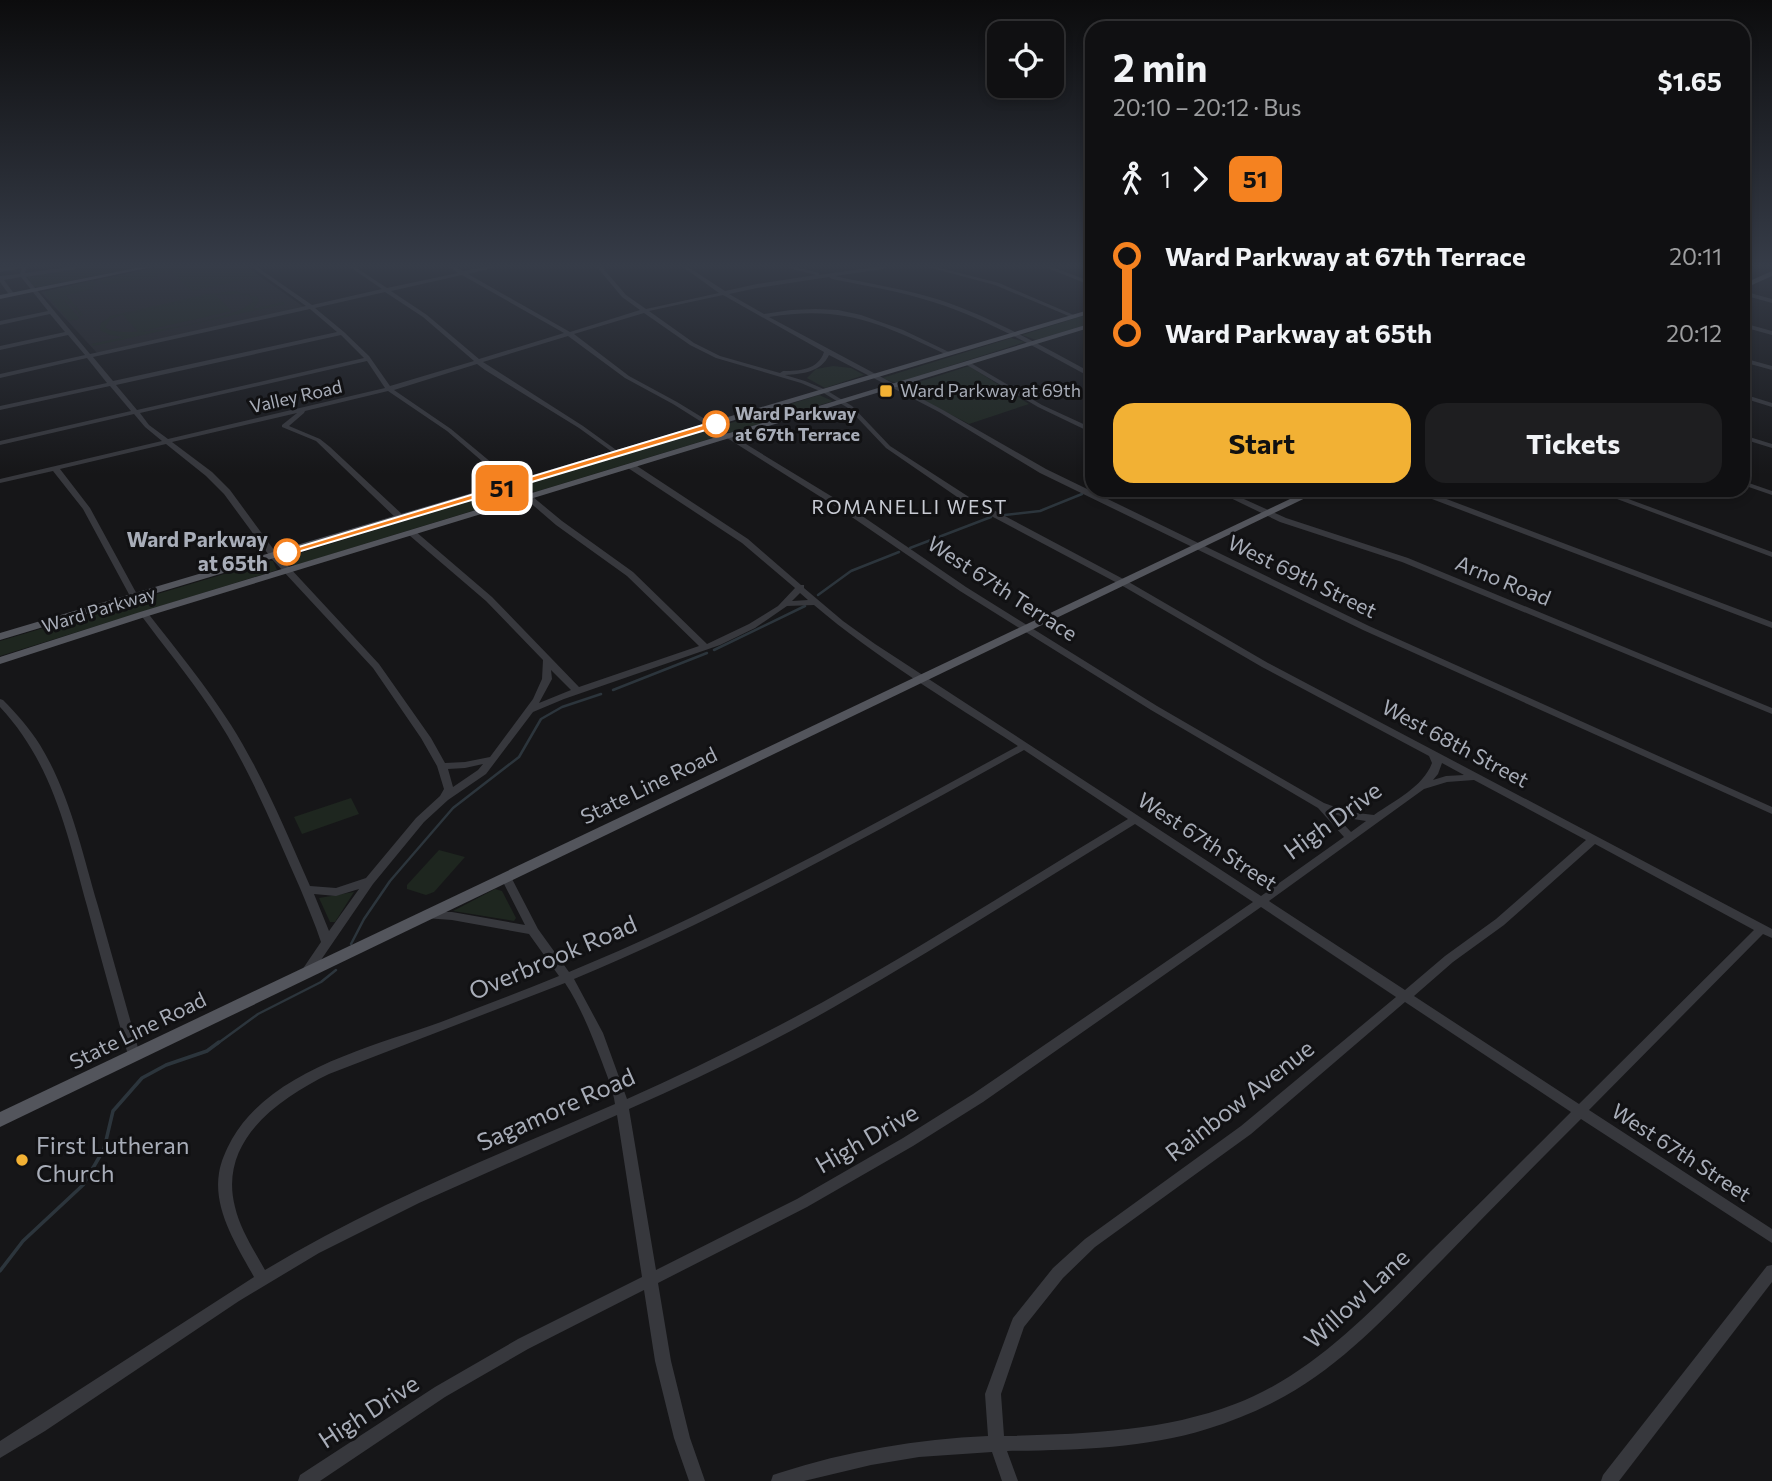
<!DOCTYPE html>
<html lang="en">
<head>
<meta charset="utf-8">
<style>
	body { margin:0; font-family:Commissioner,sans-serif; background:#1e1e20; color:#f1f3f6; height:100vh; display:flex; flex-direction:column; font-size:26px; white-space:nowrap }
	* { box-sizing:border-box; margin:0 }
	p { font-size:23px; color:#9c9d9f }
	.icon { flex:none; width:38px; height:38px; fill:none; stroke:currentColor; stroke-width:2; stroke-linecap:round; stroke-linejoin:round }
	.map { position:relative; flex:1; overflow:hidden }
	.details { position:absolute; left:1085px; top:21px; width:665px; height:476px; display:flex; flex-direction:column; background:#101012; border-radius:21px; box-shadow:0 4px 10px #0003,0 0 0 2px #303032 }
	.details>* { flex:none }
	.badge { padding:0 14px; border-radius:10px; font-size:24px; line-height:46px }
	.controls { position:absolute; left:987px; top:21px; display:grid; gap:14px }
	.controls a { display:grid; place-items:center; width:77px; height:77px; border-radius:14px; background:#101012; box-shadow:0 4px 10px #0003,0 0 0 2px #303032; font-size:35px }
	.map>.badge { position:absolute; translate:-50% -50%; box-shadow:0 0 0 4px #fff }
	.legs { display:flex; align-items:center; gap:10px; height:77px; padding:0 28px; font-size:23px }
	.legs p { margin-inline-start:auto }
	.overview { display:flex; align-items:center; justify-content:space-between; height:119px; padding:0 28px }
	h1 { font-size:38px; font-weight:700; line-height:52px }
	.primary-button { display:flex; gap:14px; margin-top:auto; padding:14px 28px }
	.primary-button a { flex:1; height:80px; border-radius:21px; background:#f2b134; color:#111; font-size:28px; font-weight:700; line-height:80px; text-align:center }
	.primary-button a+a { background:#1e1e20; color:#f1f3f6 }
	ul { padding:0 28px; list-style:none }
	li { display:flex; align-items:center; gap:24px; height:77px; font-size:26px }
	li i { display:grid; place-items:center; width:10px; height:100%; margin:0 9px; background:currentColor }
	li i::after { content:''; width:18px; height:18px; margin:-9px; border:5px solid; border-radius:50%; background:#101012 }
	li p { margin-inline-start:auto }
	li:first-child i { background:linear-gradient(#0000 50%,currentColor 0) }
	li:last-child i { background:linear-gradient(currentColor 50%,#0000 0) }
	.map>svg:first-child { display:block }
	.built { fill:#222225 }
	.green { fill:#1e261f; fill-rule:evenodd }
	.lines { fill:none; stroke-linecap:round; stroke-linejoin:round }
	.stream-far1 { stroke:#2c353c; stroke-width:2.5 }
	.stream { stroke:#2c353c; stroke-width:3.5 }
	.minor { fill:#37383d; fill-rule:evenodd }
	.major { fill:#53555c; fill-rule:evenodd }
	.line-1 { fill:#f58220; stroke:#fff; stroke-width:2 }
	.poi-dot { fill:#f2b134; stroke:#111113; stroke-width:2.5 }
	.stop-1-dot { fill:#fff; stroke:#f58220; stroke-width:3.5 }
	.labels { text-anchor:middle; stroke-width:6; stroke-linejoin:round; paint-order:stroke }
	.far-poi-label { font-size:18px; fill:#a8adb8; stroke:#111113; text-anchor:start }
	.far-street-label { font-size:18px; fill:#a8adb8; stroke:#111113 }
	.far-stop-label { font-size:18px; font-weight:bold; fill:#a8adb8; stroke:#111113; text-anchor:start }
	.far-neighbourhood-label { font-size:19px; letter-spacing:2px; fill:#c9ccd4; stroke:#111113 }
	.stop-label { font-size:21px; font-weight:bold; fill:#a8adb8; stroke:#111113; text-anchor:end }
	.street-label { font-size:21px; fill:#a8adb8; stroke:#111113 }
	.near-street-label { font-size:24px; fill:#a8adb8; stroke:#111113 }
	.near-poi-label { font-size:24px; fill:#a8adb8; stroke:#111113; text-anchor:start }
</style>
</head>
<body>
<div class="map">
<svg width="1772" height="1481" viewBox="0 0 1772 1481">
	<rect width="100%" height="100%" fill="#161618"/>
	<!-- built -->
	<polygon class="built" points="159,267 247,267 304,307 97,353 41,292"/>
	<!-- green -->
	<g class="green">
		<polygon points="82,267 143,267 38,287 34,287 27,277"/>
		<polygon points="159,267 171,274 165,272 155,275 158,277 104,285 99,280"/>
		<polygon points="166,267 247,267 260,276 192,291"/>
		<polygon points="93,280 98,286 91,287 93,289 66,295 83,315 80,316 75,308 60,295 80,319 69,321 44,292"/>
		<path d="M234,291L257,297L259,301L253,309L283,302L285,304L93,346L91,344L125,337L110,335L100,330L101,323L111,316L208,294ZM239,294L249,296L253,301C245,317 118,343 105,327L111,319L121,315L214,295L123,315L138,332L232,311L215,295Z"/>
		<polygon points="1092,313 1092,323 1036,340 1022,335"/>
		<polygon points="1011,338 1025,342 896,383 882,378"/>
		<polygon points="833,366 851,368 864,375 825,388 807,378 816,369"/>
		<polygon points="969,366 1029,404 969,424 900,388"/>
		<polygon points="819,395 833,401 730,433 718,427"/>
		<polygon points="704,430 710,430 719,436 535,492 523,486"/>
		<polygon points="512,488 521,496 296,565 290,565 284,558"/>
		<polygon points="268,561 273,561 277,570 0,656 0,641"/>
		<polygon points="351,798 359,814 302,834 294,817"/>
		<polygon points="439,850 465,857 434,892 426,895 407,889 407,885"/>
		<polygon points="495,889 502,891 516,918 514,921 453,911"/>
		<polygon points="354,892 335,922 330,922 319,898"/>
	</g>
	<g class="lines">
		<!-- stream-far1 -->
		<g class="stream-far1">
			<polyline points="1005,515 1040,511 1082,494"/>
			<polyline points="910,548 991,517"/>
			<polyline points="818,595 851,571 899,552"/>
			<polyline points="714,650 805,606"/>
			<polyline points="613,690 707,653"/>
			<polyline points="351,944 364,919 390,881 453,808 519,757 541,719 562,707 601,694"/>
			<polyline points="217,1044 258,1014 321,982 336,970"/>
		</g>
		<!-- stream -->
		<polyline class="stream" points="0,1271 23,1241 83,1185 104,1149 113,1111 142,1078 166,1065 207,1051 219,1042"/>
		<!-- minor -->
		<g class="minor">
			<path d="M13,267H27L25,273L68,267H78L76,269L26,277L90,354L306,306L252,267H257L312,305L382,289L350,267H355L387,288L458,273L450,267H455L463,271L485,267H492V268L468,274L570,332L640,310L622,297L597,267H602L626,295L646,309L719,293L683,267H688L725,291L757,284L816,275L789,268V267H796L819,273V275L875,267H885L883,269L835,276C870,284 906,289 940,300C994,318 1043,347 1092,373V378L1090,377C1039,350 988,319 933,302C900,291 866,286 832,279L829,277L757,288L729,294L764,314L791,310L816,309L838,310L861,315L903,330L949,352V354H945C880,323 843,305 769,317L943,410L1046,469L1369,626L1772,807V814L1363,630L1040,473L939,412L829,355C821,372 803,374 785,375L805,381L826,390L852,406L890,446L969,497L1127,581L1268,663L1772,929V938L1763,934L1589,1110L1772,1229V1243L1581,1119C1535,1165 1489,1211 1444,1258C1394,1308 1346,1362 1285,1396C1260,1410 1233,1421 1207,1429C1143,1449 1074,1450 1007,1451L1018,1481H1002L992,1452L919,1457L871,1465L804,1481H771L773,1475L779,1473C847,1451 917,1439 988,1436L985,1394L1011,1323L1013,1318L1053,1268L1085,1239L1241,1126L1396,997L1261,907L983,1102L913,1146L807,1207L658,1283L671,1361L690,1438L705,1481H689L674,1438L655,1361L644,1290L528,1349L445,1397L320,1481H298L300,1475L435,1387L518,1339L642,1277L617,1115L419,1203L319,1253L239,1301L45,1431L0,1458V1441L254,1277C237,1246 213,1210 219,1173C221,1161 226,1150 232,1139C272,1070 371,1047 441,1022C480,1007 520,992 559,976L529,934L452,920L425,918L423,915L425,912H452L525,925L501,878L502,875H510L538,929L569,972C724,908 870,826 1018,746C949,701 876,658 814,605L787,606L755,628L720,645L564,699L533,712L486,774L448,800L424,822L373,884L310,976L306,977L302,976L300,973L302,970L321,942C315,924 307,905 300,888C273,827 248,764 210,708C188,675 163,645 140,614L141,612H147C176,649 206,686 231,725C263,776 286,831 310,886L336,888L366,878L416,818L440,796L444,789L437,766L421,738L373,668L271,558L224,494L206,476L166,444L60,469L90,508L139,598L135,601L131,598L83,509L53,471L0,483V479L162,441L145,427L134,414L0,445V441L131,411L110,386L0,410V406L107,383L87,358L0,378V374L85,355L68,335L0,350V346L65,332L50,314L0,325V321L48,311L21,277L4,280L15,295L10,296L0,282V276L20,274L22,268L0,272V268ZM462,275L564,333L479,359L427,315L391,291ZM385,292L423,317L474,361L390,386L369,356L344,332L315,308ZM723,295L824,352C818,370 799,371 783,371L780,373L720,356L694,343L649,311ZM310,309L337,332L113,381L93,357ZM644,313L690,345L716,358L801,383L822,392L848,408L886,448L963,501L1121,585L1262,667L1429,756L1432,763C1423,787 1394,801 1374,815L1349,812L1324,803L1157,706L966,587L849,507L677,402L629,376L574,334ZM341,335L364,358L137,410L116,385ZM568,336L625,378L673,404L843,511L960,591L1151,710L1318,808L1344,837L1261,896L875,644L843,621L804,588V585H801L748,539L634,464H628V468L742,543L795,588L778,606L749,624L707,644L633,572L562,521L451,429L394,390L477,364L485,370L579,428L615,454H619V452L583,426L483,362ZM367,361L385,388L168,439L149,425L140,413ZM388,391L447,431L556,525L627,576L699,646L579,687L492,597L415,531H409V535L486,601L543,660L542,679L533,699L490,757L465,762L445,763L431,738L379,664L277,554L230,490L212,472L172,442L297,413L282,425V427L316,441L398,520H404V516L330,447L320,439L289,426L304,413L305,411ZM800,593L808,600L792,601ZM551,670L571,690L539,703L552,679ZM1024,750L1128,819C1026,880 926,945 823,1002C759,1037 694,1069 627,1099L603,1033L574,979C730,914 877,831 1024,750ZM1442,763L1464,775L1446,776L1433,780L1438,774ZM483,764L478,770L453,787L448,769L465,768ZM1474,780L1586,840L1496,919L1445,956L1405,990L1269,901L1424,789L1447,782ZM1334,814L1347,818L1366,821L1351,832ZM1135,824L1253,902L973,1094L903,1138L797,1199L656,1270L629,1109C699,1078 768,1045 834,1007C936,949 1035,885 1135,824ZM1595,844L1754,930L1579,1104L1414,996L1453,962L1504,925ZM359,889L329,931L314,894L336,896ZM565,983C581,1007 592,1036 602,1062C607,1076 613,1089 615,1104C497,1155 376,1203 265,1270C254,1250 240,1229 235,1207C218,1141 278,1099 329,1074ZM1405,1002L1571,1112C1525,1158 1478,1205 1431,1251C1373,1309 1314,1374 1235,1404C1162,1432 1082,1434 1004,1436L1001,1394L1024,1327L1063,1278L1095,1247L1251,1134Z"/>
			<polygon points="928,267 936,267 999,283 1076,316 1071,317 995,285"/>
			<polygon points="1045,267 1052,267 1092,282 1092,286"/>
			<polygon points="1743,291 1772,299 1772,303 1743,295"/>
			<polygon points="1743,323 1772,331 1772,335 1743,327"/>
			<polygon points="1743,358 1772,366 1772,370 1743,362"/>
			<polygon points="965,362 969,362 1042,405 1092,428 1092,433 1038,407 965,364"/>
			<polygon points="1743,394 1772,403 1772,407 1743,398"/>
			<polygon points="1743,435 1772,444 1772,448 1743,439"/>
			<polygon points="1743,481 1772,491 1772,495 1743,485"/>
			<polygon points="1214,490 1224,490 1286,518 1408,558 1772,708 1772,714 1402,562 1280,522"/>
			<polygon points="1346,490 1392,490 1428,492 1772,622 1772,628 1424,496 1350,492"/>
			<polygon points="1593,490 1604,490 1772,552 1772,557"/>
			<path d="M0,699L3,700C17,714 30,729 40,745C70,794 82,852 98,906C112,956 126,1005 140,1055L138,1058L134,1060L130,1058L128,1055C114,1005 100,955 87,906C67,833 53,764 0,707Z"/>
			<polygon points="1772,1265 1772,1282 1619,1481 1601,1481 1603,1475 1767,1266"/>
		</g>
		<!-- major -->
		<g class="major">
			<polygon points="141,267 152,267 0,299 0,295"/>
			<polygon points="1772,271 1772,276 1743,289 1743,284"/>
			<polygon points="1092,309 1092,313 0,640 0,633"/>
			<polygon points="1092,323 1092,327 148,616 0,664 0,657 140,612"/>
			<polygon points="1309,490 1322,490 0,1127 0,1112"/>
		</g>
	</g>
	<!-- sky -->
	<linearGradient id="sky" x2="0" y2="1"><stop stop-color="#0c0c0d"/><stop offset="0.56" stop-color="#363c48"/><stop offset="1" stop-color="#363c48" stop-opacity="0"/></linearGradient>
	<rect width="1772" height="474" fill="url(#sky)"/>
	<!-- line-1 -->
	<polygon class="line-1" points="716,421 719,421 719,426 291,554 282,552"/>
	<!-- markers -->
	<g class="poi-dot">
		<rect x="879" y="384" width="14" height="14" rx="3.5"/>
		<circle cx="22" cy="1160" r="7"/>
	</g>
	<g class="stop-1-dot">
		<circle cx="716" cy="424" r="12"/>
		<circle cx="287" cy="552" r="12"/>
	</g>
	<g class="labels">
		<!-- far-poi labels -->
		<g class="far-poi-label">
			<text x="900" y="397">Ward Parkway at 69th</text>
		</g>
		<!-- far-street labels -->
		<g class="far-street-label">
			<text transform="translate(296 397) rotate(-13)" y="6">Valley Road</text>
			<text transform="translate(99 610) rotate(-17)" y="6">Ward Parkway</text>
		</g>
		<!-- far-stop labels -->
		<g class="far-stop-label">
			<text x="735" y="420">Ward Parkway<tspan x="735" dy="21">at 67th Terrace</tspan></text>
		</g>
		<!-- far-neighbourhood labels -->
		<g class="far-neighbourhood-label">
			<text x="910" y="514">ROMANELLI WEST</text>
		</g>
		<!-- stop labels -->
		<g class="stop-label">
			<text x="268" y="547">Ward Parkway<tspan x="268" dy="24">at 65th</tspan></text>
		</g>
		<!-- street labels -->
		<g class="street-label">
			<text transform="translate(1302 577) rotate(26)" y="7">West 69th Street</text>
			<text transform="translate(1503 581) rotate(22)" y="7">Arno Road</text>
			<text transform="translate(1002 589) rotate(33)" y="7">West 67th Terrace</text>
			<text transform="translate(1455 744) rotate(28)" y="7">West 68th Street</text>
			<text transform="translate(649 786) rotate(-26)" y="7">State Line Road</text>
			<text transform="translate(1207 842) rotate(33)" y="7">West 67th Street</text>
			<text transform="translate(138 1031) rotate(-26)" y="7">State Line Road</text>
			<text transform="translate(1681 1153) rotate(33)" y="7">West 67th Street</text>
		</g>
		<!-- near-street labels -->
		<g class="near-street-label">
			<text transform="translate(1333 821) rotate(-36)" y="8">High Drive</text>
			<text transform="translate(553 958) rotate(-23)" y="8">Overbrook Road</text>
			<text transform="translate(1240 1101) rotate(-38)" y="8">Rainbow Avenue</text>
			<text transform="translate(556 1110) rotate(-24)" y="8">Sagamore Road</text>
			<text transform="translate(867 1139) rotate(-30)" y="8">High Drive</text>
			<text transform="translate(1357 1299) rotate(-43)" y="8">Willow Lane</text>
			<text transform="translate(369 1412) rotate(-33)" y="8">High Drive</text>
		</g>
		<!-- near-poi labels -->
		<g class="near-poi-label">
			<text x="36" y="1154">First Lutheran<tspan x="36" dy="28">Church</tspan></text>
		</g>
	</g>
</svg>
<div class="controls">
<a><svg class="icon" aria-label="locate" viewBox="0 0 24 24"><circle cx="12" cy="12" r="6"/><path d="M12 2v4M12 18v4M2 12h4M18 12h4"/></svg></a>
</div>
<b class="badge" style="left:502px;top:488px;background:#f58220;color:#111">51</b>
<section class="details">
<div class="overview"><div><h1>2 min</h1><p>20:10 – 20:12 · Bus</p></div><b>$1.65</b></div>
<div class="legs"><svg class="icon" aria-label="walk" viewBox="0 0 24 24"><circle cx="13" cy="4" r="2"/><path d="M13 8l-2 6 4 7M11 14l-3 7M7 12l3-4h3l4 4"/></svg>1<svg class="icon" aria-label="forward" viewBox="0 0 24 24"><path d="M9 5l7 7-7 7"/></svg><b class="badge" style="background:#f58220;color:#111">51</b></div>
<ul>
<li><i style="color:#f58220"></i><b>Ward Parkway at 67th Terrace</b><p>20:11</p></li>
<li><i style="color:#f58220"></i><b>Ward Parkway at 65th</b><p>20:12</p></li>
</ul>
<div class="primary-button"><a>Start</a><a>Tickets</a></div>
</section>
</div>
</body>
</html>
